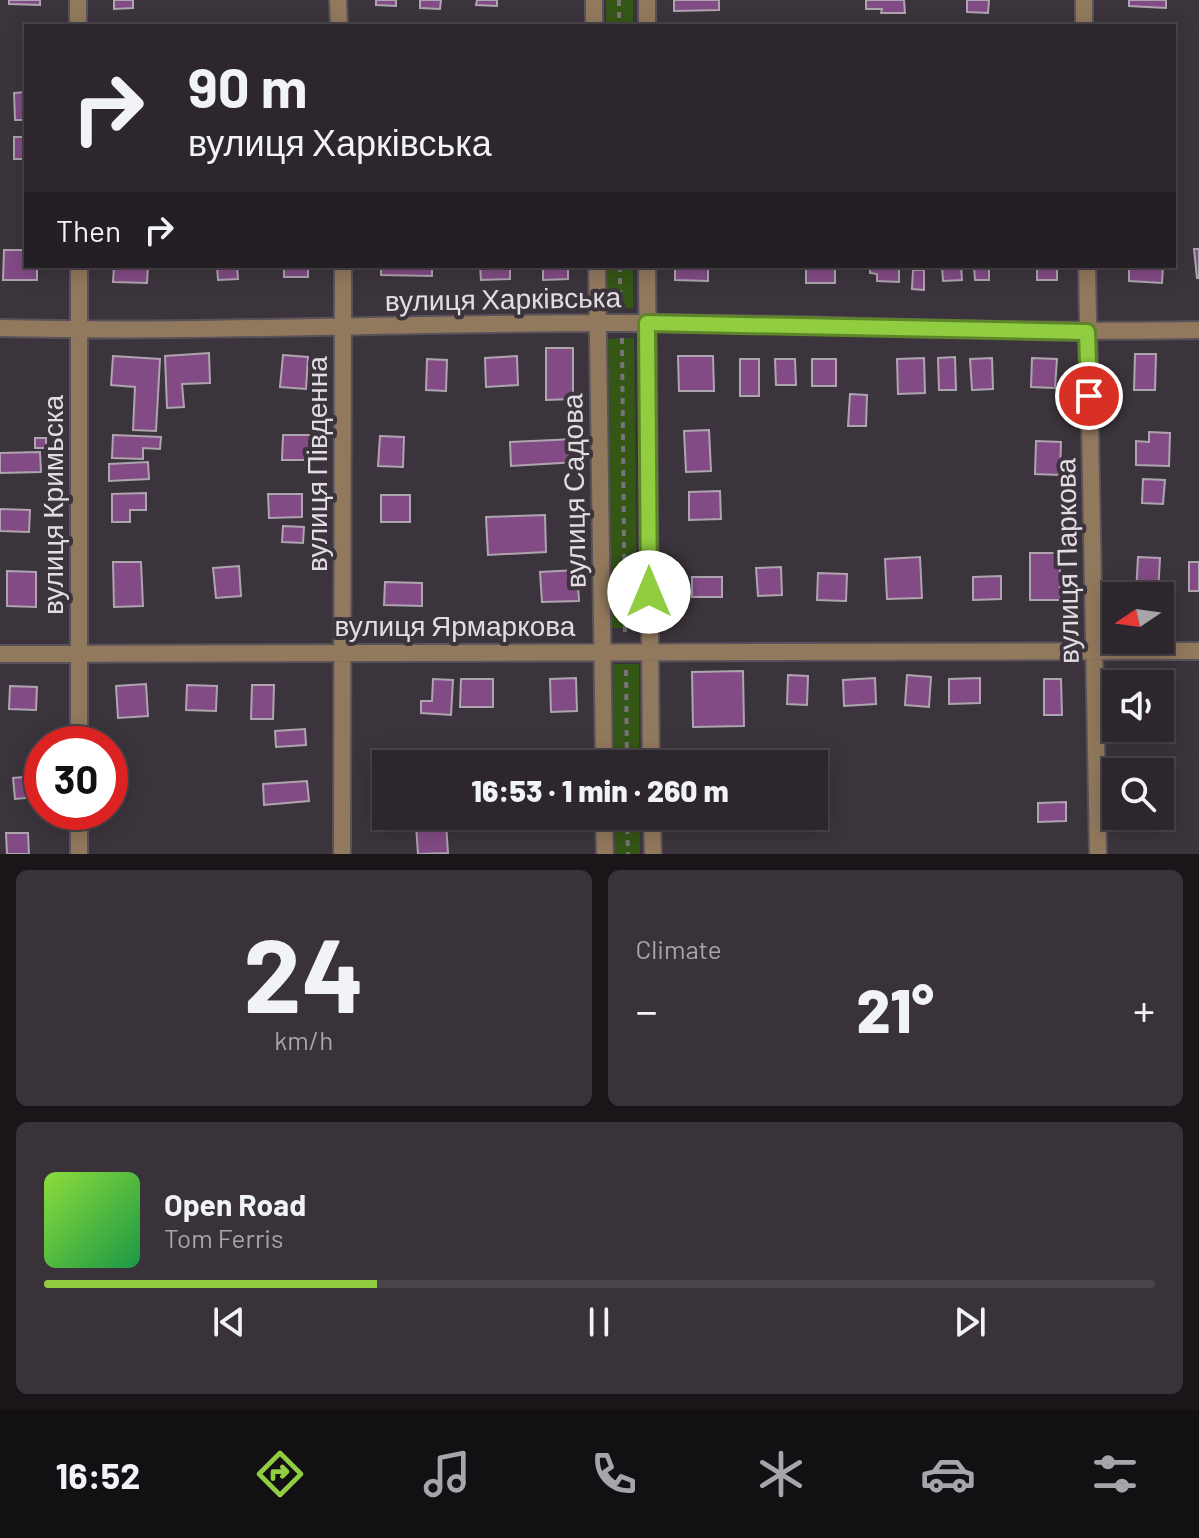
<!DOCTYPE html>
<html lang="en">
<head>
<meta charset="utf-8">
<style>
	:root { --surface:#2d272d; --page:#393339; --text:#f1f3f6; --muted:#a7a5aa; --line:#484449; --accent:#90cd41 }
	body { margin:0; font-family:Barlow,sans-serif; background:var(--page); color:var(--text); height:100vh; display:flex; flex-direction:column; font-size:30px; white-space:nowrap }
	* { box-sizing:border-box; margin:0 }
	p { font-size:26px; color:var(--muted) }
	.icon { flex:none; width:44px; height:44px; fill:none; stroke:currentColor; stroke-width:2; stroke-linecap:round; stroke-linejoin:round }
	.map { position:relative; height:854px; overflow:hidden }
	.details { display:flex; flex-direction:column; gap:16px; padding:16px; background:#191519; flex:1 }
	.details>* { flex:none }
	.top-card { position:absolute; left:24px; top:24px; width:1152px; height:244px; border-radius:0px; box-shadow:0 4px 20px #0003,0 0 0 2px var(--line); background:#2d272d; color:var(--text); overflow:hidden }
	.needle { width:52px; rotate:257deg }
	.tools { position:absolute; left:1102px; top:582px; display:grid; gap:16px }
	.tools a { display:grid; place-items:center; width:72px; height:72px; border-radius:0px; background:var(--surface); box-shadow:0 4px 20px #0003,0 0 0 2px var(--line); font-size:40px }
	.speed { position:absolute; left:24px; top:726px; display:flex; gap:16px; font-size:40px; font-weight:700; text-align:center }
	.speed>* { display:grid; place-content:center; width:104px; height:104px; border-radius:50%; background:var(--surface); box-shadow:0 4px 20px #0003,0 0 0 2px var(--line); line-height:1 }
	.speed .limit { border:12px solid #d22; background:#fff; color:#111 }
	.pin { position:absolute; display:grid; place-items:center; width:68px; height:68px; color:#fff; margin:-34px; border:4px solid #fff; border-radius:50%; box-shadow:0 2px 8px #0007 }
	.me { position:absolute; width:88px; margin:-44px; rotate:0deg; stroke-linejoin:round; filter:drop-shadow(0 0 6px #0008) }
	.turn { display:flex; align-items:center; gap:28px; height:168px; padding:0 32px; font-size:36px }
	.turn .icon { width:104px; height:104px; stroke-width:2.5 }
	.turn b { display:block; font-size:56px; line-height:68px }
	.then { display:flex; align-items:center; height:76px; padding:0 32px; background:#0003; gap:16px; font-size:30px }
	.big { font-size:60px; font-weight:800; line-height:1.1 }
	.details .tile { flex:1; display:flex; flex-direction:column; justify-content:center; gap:12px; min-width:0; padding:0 28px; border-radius:12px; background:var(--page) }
	.details .dial { align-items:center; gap:0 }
	.dial b { font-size:104px; line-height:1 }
	.song { display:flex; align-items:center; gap:24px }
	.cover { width:96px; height:96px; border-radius:12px; background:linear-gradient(135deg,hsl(90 70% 55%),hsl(140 70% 35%)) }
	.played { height:8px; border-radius:4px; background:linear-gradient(90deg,var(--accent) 30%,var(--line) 30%) }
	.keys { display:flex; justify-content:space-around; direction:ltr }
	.heat { display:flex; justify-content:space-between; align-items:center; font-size:44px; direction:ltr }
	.details .tiles { flex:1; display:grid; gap:16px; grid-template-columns:1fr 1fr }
	.tile:last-child { grid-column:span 2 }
	.trip { position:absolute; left:372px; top:750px; width:456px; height:80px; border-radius:0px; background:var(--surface); box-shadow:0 4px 20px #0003,0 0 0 2px var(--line); font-weight:800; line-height:80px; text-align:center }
	.tabs { display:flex; height:128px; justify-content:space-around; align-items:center; background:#121012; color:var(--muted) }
	.tabs .icon { width:56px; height:56px }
	.tabs .current { color:var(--accent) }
	.tabs b { font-size:36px; color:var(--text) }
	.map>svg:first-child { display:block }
	.green { fill:#355716 }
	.building { fill:#834b86; stroke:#ada5ae; stroke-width:2 }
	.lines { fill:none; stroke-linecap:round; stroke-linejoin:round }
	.minor-casing { stroke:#5a525a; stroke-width:20 }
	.path { stroke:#797279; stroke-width:4; stroke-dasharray:6 6; stroke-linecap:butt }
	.minor { stroke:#91795d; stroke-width:16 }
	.route-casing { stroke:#5e852a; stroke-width:20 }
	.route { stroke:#90cd41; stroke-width:14 }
	.labels { text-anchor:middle; stroke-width:8; stroke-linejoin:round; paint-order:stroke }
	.street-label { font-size:28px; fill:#e2dde2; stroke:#3c343c }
</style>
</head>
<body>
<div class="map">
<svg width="1199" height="854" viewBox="0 0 1199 854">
	<rect width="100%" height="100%" fill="#3c343c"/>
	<path class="green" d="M 606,0 L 633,0 L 633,26 L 606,26 Z
		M 606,266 L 633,266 L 633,308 L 606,308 Z
		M 634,338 L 637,628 L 611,628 L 608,339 Z
		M 613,664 L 639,664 L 639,764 L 614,764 Z
		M 614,816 L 640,816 L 640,854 L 615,854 Z"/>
	<path class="building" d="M 9,0 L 40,0 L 40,5 L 9,4 Z
		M 114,0 L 133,0 L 133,8 L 114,9 Z
		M 376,0 L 396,0 L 396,6 L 376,5 Z
		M 420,0 L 441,0 L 440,9 L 420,8 Z
		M 477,0 L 497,0 L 497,6 L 476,5 Z
		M 674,0 L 719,0 L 719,10 L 674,11 Z
		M 866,0 L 904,0 L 905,13 L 881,13 L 882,9 L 866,9 Z
		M 967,0 L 989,0 L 988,13 L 967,12 Z
		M 1129,0 L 1166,0 L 1166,8 L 1129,6 Z
		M 26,92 L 26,120 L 15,120 L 14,93 Z
		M 14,137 L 26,137 L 26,159 L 14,159 Z
		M 1194,249 L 1199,249 L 1199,278 L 1197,278 Z
		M 4,250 L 26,250 L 26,266 L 37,266 L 37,280 L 3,280 Z
		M 114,266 L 148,266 L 147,283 L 113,282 Z
		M 217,266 L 237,266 L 238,279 L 218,280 Z
		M 284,266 L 308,266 L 308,277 L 284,277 Z
		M 381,266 L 432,266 L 432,276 L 381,275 Z
		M 480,266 L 510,266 L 510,279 L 481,280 Z
		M 543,266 L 568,266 L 568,279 L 543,280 Z
		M 675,266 L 708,266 L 708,281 L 675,280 Z
		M 806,266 L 835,266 L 835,283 L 806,283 Z
		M 870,266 L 899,266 L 899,282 L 877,281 L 877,274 L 870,273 Z
		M 942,266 L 961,266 L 962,280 L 943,281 Z
		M 974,266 L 989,266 L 989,280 L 975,280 Z
		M 1037,266 L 1057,266 L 1057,280 L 1037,280 Z
		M 1129,266 L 1163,266 L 1162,283 L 1129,281 Z
		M 913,270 L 924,270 L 924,290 L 912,289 Z
		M 546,348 L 573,348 L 573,399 L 546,400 Z
		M 209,353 L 210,383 L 182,384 L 184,407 L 167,408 L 165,356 Z
		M 1135,354 L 1156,354 L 1155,390 L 1134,390 Z
		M 283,355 L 308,357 L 306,389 L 280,387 Z
		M 113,356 L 160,359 L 156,431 L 133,430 L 135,387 L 111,385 Z
		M 517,356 L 518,385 L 486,387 L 485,358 Z
		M 678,356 L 713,356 L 714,391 L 679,391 Z
		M 955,357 L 956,390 L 939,390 L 938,358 Z
		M 924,358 L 925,393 L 898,394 L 897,359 Z
		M 992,358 L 993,389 L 972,390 L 970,359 Z
		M 1032,358 L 1057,359 L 1055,388 L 1031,387 Z
		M 427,359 L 447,360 L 446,391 L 426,390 Z
		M 740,359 L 759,359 L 759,396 L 740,396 Z
		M 775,359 L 795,359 L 796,385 L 776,385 Z
		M 812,359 L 836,359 L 836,386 L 812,386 Z
		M 850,394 L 867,395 L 866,426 L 848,426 Z
		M 709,430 L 711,471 L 686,472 L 684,431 Z
		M 1149,432 L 1170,433 L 1169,466 L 1136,465 L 1136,441 L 1149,442 Z
		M 113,435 L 161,437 L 160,449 L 143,448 L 143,459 L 112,458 Z
		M 283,435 L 312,435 L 311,460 L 282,460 Z
		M 380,436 L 404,437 L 403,467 L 378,466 Z
		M 35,438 L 46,438 L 46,448 L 35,448 Z
		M 575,439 L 577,462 L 511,466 L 510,442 Z
		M 1036,441 L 1061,442 L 1060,475 L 1035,474 Z
		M 40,452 L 41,472 L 0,473 L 0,453 Z
		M 148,462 L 149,479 L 109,481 L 109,464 Z
		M 1143,479 L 1165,480 L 1163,504 L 1142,503 Z
		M 720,491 L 721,519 L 689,520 L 689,492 Z
		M 146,493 L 146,510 L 130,510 L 130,522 L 112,522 L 112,494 Z
		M 268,494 L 302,494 L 302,517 L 269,518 Z
		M 381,495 L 410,495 L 410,522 L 381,522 Z
		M 0,509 L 30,510 L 29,532 L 0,531 Z
		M 545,515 L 546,552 L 488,555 L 486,517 Z
		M 283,526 L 304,527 L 303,543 L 282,542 Z
		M 1030,553 L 1060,553 L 1060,600 L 1030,600 Z
		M 920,557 L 922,598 L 887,599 L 885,559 Z
		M 1138,557 L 1160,558 L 1158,594 L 1136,593 Z
		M 113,562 L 141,562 L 143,606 L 114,607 Z
		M 1189,562 L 1199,562 L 1199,591 L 1189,591 Z
		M 239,566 L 241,596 L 216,598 L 213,568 Z
		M 781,567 L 782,595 L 758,596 L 756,568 Z
		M 577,570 L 579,601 L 542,602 L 540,572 Z
		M 7,571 L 36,572 L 36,607 L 7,606 Z
		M 818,573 L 847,574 L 846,601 L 817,600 Z
		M 1001,576 L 1001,599 L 973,600 L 973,577 Z
		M 692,577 L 722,577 L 722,597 L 692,597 Z
		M 385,582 L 422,583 L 422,606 L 384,605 Z
		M 743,671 L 744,726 L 693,727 L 692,672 Z
		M 1136,672 L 1161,672 L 1160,709 L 1160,684 L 1136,684 Z
		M 788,675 L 808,676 L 807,705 L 787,704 Z
		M 907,675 L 931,677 L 929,707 L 905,705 Z
		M 576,678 L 577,711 L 551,712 L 550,679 Z
		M 875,678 L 876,704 L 844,706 L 843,680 Z
		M 980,678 L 980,703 L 949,704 L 949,679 Z
		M 433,679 L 453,680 L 451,715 L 421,713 L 421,701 L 432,701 Z
		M 461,679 L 493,679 L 493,707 L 460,707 Z
		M 1044,679 L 1061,679 L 1062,715 L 1044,715 Z
		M 146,684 L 148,716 L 118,718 L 116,686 Z
		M 187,685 L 217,686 L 216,711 L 186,710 Z
		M 252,685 L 274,685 L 273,719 L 251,719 Z
		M 10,686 L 37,687 L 36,710 L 9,709 Z
		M 305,729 L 306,745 L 276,747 L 275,731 Z
		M 35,776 L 37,797 L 15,799 L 13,778 Z
		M 307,781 L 309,801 L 264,805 L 263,784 Z
		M 1066,802 L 1066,821 L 1038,822 L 1038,803 Z
		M 550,816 L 573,816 L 573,826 L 549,826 Z
		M 446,823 L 448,853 L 418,854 L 416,825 Z
		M 6,833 L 28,833 L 29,854 L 7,854 Z"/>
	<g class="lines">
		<defs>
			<path id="minor" d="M 78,0 L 78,26
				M 338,0 L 339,26
				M 594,0 L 594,26
				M 647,0 L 647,26
				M 1084,0 L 1084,26
				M 79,266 L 79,744
				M 597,266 L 604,764
				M 647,266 L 651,764
				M 1087,266 L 1098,854
				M 0,328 C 200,333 400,323 600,323 C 799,322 999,334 1199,330
				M 0,654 L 1199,651
				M 79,812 L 79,854
				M 604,816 L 605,854
				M 652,816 L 653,854
				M 342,854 L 343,266"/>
		</defs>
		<use href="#minor" class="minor-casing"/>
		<path class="path" d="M 619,0 L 619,26
			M 620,266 L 620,306
			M 622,338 L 625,638
			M 626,670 L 627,764
			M 627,816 L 628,854"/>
		<use href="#minor" class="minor"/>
	</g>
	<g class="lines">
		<defs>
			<path id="route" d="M 649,592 L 647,323 L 1087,332 L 1089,396"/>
		</defs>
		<use href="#route" class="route-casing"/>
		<use href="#route" class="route"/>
	</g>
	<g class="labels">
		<g class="street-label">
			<text transform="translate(503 299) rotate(-1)" y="10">вулиця Харківська</text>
			<text transform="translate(317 464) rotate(-90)" y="10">вулиця Південна</text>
			<text transform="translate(574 491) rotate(-91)" y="10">вулиця Садова</text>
			<text transform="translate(53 505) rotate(-90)" y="10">вулиця Кримьска</text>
			<text transform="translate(1067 561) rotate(-91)" y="10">вулиця Паркова</text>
			<text x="455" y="636">вулиця Ярмаркова</text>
		</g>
	</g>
</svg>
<div class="tools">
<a><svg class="needle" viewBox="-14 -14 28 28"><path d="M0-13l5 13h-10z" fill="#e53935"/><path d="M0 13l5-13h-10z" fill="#a7a5aa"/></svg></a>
<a><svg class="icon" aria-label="sound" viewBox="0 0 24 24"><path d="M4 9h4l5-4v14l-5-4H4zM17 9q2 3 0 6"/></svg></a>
<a><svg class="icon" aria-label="search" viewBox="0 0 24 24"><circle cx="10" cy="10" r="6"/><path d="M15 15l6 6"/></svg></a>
</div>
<div class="speed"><div class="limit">30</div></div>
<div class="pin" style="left:1089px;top:396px;background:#d93025"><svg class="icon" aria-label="arrive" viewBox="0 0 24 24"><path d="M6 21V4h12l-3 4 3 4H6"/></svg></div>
<svg class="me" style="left:649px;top:592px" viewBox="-20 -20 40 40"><circle r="19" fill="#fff"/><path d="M0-13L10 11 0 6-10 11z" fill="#90cd41"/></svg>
<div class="trip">16:53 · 1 min · 260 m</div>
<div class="top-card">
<div class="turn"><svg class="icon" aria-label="right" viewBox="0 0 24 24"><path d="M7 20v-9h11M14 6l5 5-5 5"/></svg><div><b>90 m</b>вулиця Харківська</div></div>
<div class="then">Then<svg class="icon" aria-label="right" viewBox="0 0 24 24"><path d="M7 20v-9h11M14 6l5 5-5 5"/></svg></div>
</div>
</div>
<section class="details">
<div class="tiles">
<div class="tile dial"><b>24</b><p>km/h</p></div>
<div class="tile"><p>Climate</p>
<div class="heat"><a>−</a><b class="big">21°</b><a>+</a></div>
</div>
<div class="tile">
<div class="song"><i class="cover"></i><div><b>Open Road</b><p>Tom Ferris</p></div></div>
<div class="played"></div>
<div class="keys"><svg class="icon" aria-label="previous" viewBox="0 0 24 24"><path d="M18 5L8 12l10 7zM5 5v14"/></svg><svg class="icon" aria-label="pause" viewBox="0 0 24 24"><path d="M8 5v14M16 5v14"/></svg><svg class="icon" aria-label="next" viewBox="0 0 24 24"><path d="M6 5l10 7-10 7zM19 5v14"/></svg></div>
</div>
</div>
</section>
<nav class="tabs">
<b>16:52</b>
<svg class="icon current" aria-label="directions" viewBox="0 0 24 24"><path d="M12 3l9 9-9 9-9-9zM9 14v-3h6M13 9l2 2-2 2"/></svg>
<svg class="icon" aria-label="music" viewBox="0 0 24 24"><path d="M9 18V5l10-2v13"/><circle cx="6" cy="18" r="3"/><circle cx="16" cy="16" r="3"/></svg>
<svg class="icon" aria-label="phone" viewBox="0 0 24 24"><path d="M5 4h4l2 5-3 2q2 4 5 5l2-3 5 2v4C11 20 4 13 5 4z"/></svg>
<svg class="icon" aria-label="climate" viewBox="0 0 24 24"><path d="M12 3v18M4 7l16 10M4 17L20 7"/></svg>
<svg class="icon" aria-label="car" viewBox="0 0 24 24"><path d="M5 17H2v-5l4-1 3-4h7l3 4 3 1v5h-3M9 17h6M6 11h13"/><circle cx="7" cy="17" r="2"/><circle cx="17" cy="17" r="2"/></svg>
<svg class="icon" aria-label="filters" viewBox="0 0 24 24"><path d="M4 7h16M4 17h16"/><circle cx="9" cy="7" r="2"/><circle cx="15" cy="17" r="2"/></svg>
</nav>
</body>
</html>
